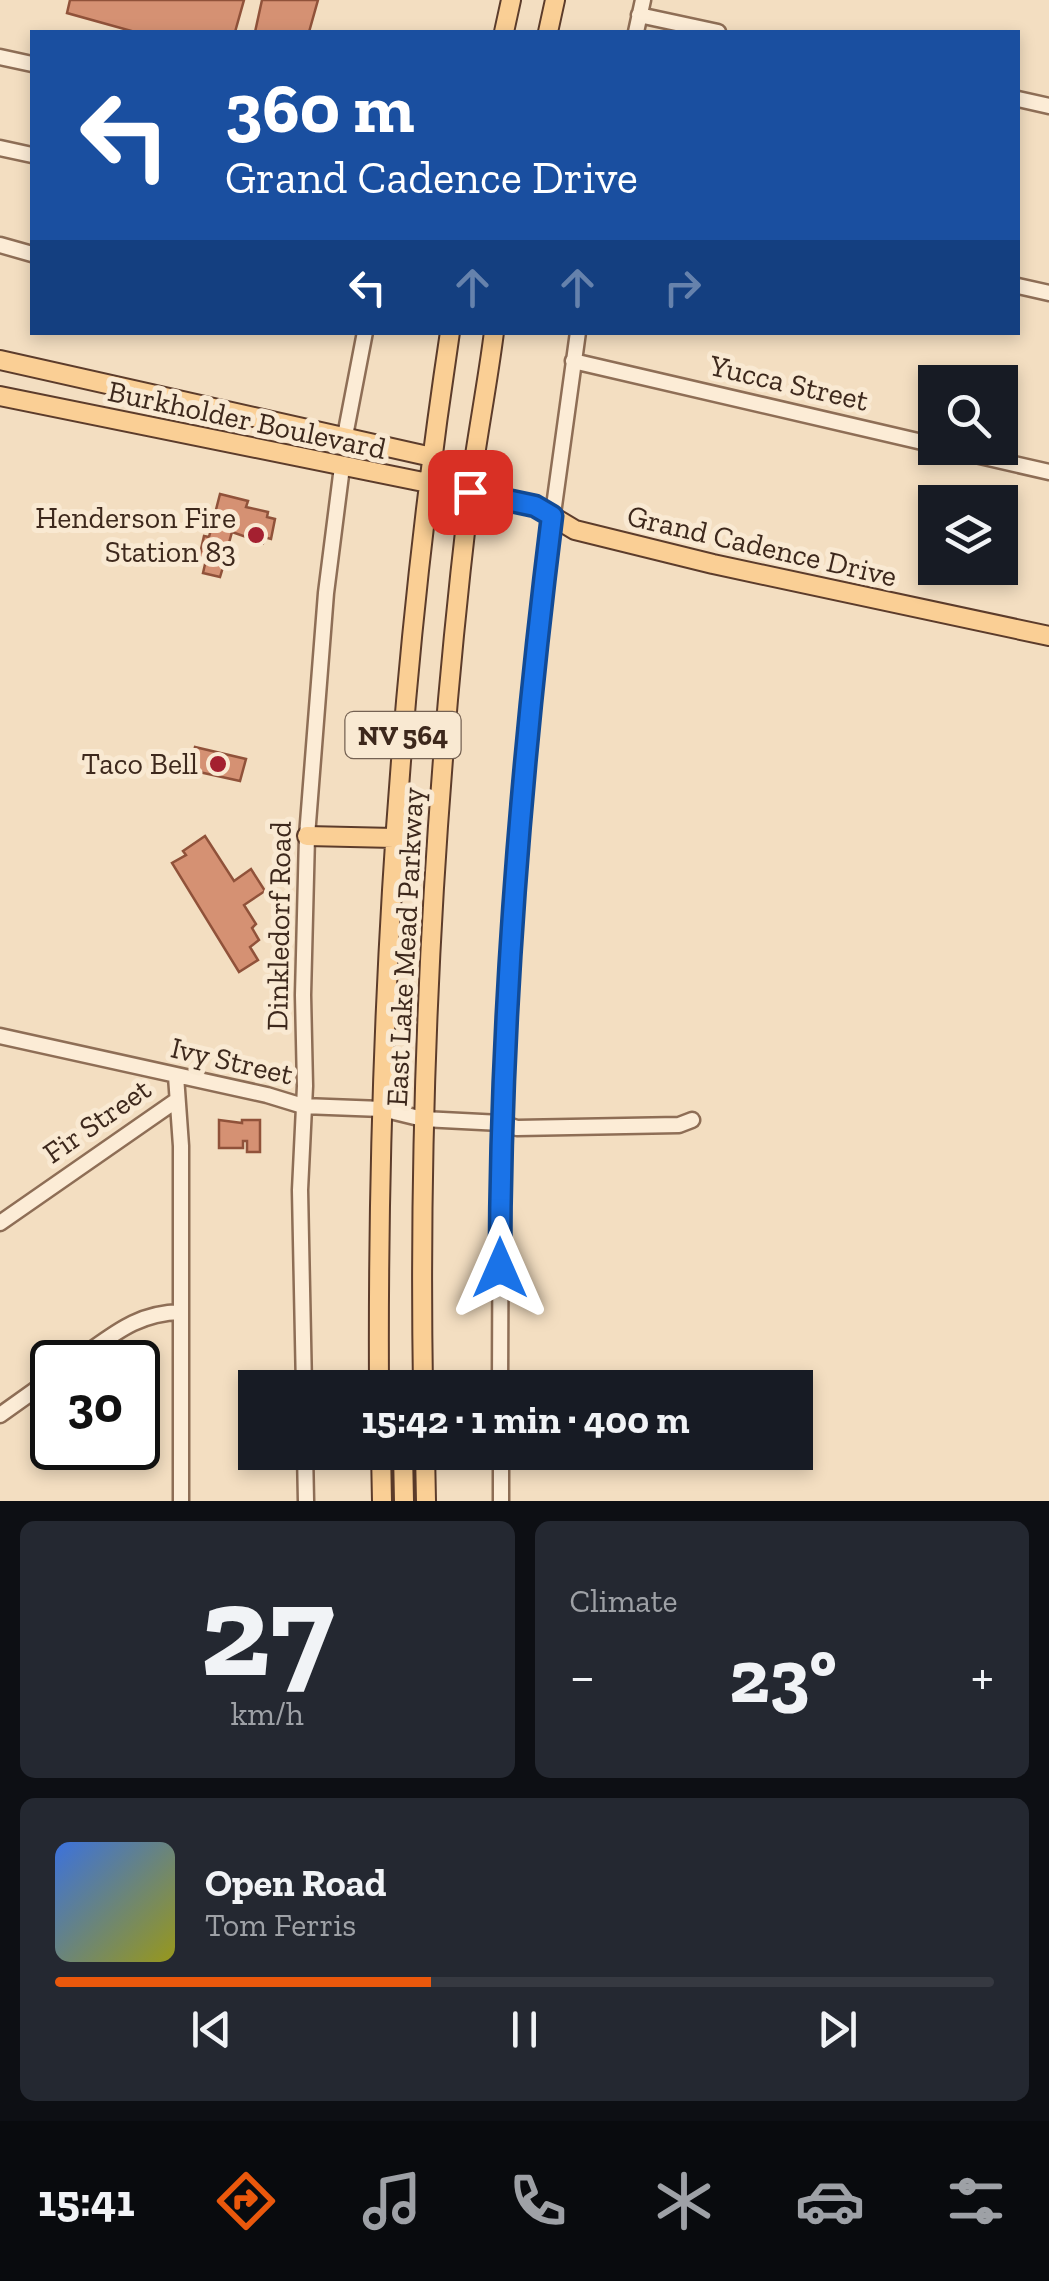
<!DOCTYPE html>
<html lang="en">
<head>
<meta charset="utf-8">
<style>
	:root { --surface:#171b24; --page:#242831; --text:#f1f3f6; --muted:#9ea1a6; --line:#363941; --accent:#ea580c }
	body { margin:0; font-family:"Zilla Slab",serif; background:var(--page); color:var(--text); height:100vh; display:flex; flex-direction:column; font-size:38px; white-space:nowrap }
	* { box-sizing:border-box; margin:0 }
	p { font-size:32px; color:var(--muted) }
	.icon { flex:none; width:55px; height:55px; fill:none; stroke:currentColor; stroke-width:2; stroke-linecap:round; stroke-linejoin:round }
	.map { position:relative; height:1501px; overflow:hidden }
	.sheet { display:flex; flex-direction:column; gap:20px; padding:20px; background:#0d0f14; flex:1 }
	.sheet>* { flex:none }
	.guide { position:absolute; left:30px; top:30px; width:990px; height:305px; border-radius:0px; box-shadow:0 5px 15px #0003; background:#1a4fa0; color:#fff; overflow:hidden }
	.controls { position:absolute; left:918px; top:365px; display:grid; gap:20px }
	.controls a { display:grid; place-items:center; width:100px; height:100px; border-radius:0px; background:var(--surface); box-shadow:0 5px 15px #0003; font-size:50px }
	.speed { position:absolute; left:30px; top:1340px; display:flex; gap:20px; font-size:50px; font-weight:700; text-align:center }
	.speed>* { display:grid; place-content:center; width:130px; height:130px; border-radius:50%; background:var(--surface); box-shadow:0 5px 15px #0003; line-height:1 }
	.speed .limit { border:5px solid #111; border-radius:15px; background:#fff; color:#111 }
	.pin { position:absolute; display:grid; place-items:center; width:85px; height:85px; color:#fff; margin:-42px; border-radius:20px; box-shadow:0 5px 15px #0006 }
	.me { position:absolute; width:110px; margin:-55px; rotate:0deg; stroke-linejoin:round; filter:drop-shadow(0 0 8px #0008) }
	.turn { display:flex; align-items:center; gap:35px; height:210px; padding:0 30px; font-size:45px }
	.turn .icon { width:130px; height:130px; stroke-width:2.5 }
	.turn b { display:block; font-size:70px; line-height:85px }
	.lanes { display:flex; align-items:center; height:95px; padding:0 30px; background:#0003; justify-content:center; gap:50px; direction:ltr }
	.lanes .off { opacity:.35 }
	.big { font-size:75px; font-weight:800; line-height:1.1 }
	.sheet .card { flex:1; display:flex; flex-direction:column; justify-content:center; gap:15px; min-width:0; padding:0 35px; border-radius:15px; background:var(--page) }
	.sheet .dial { align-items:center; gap:0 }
	.dial b { font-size:130px; line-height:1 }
	.song { display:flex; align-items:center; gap:30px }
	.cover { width:120px; height:120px; border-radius:15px; background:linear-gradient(135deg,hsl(220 70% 55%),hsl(60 70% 35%)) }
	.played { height:10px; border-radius:5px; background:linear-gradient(90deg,var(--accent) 40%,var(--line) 40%) }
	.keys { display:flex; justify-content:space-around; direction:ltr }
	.heat { display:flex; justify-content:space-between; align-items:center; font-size:55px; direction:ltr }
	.sheet .tiles { flex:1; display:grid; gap:20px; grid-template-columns:1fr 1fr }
	.card:last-child { grid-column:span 2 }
	.trip { position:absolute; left:238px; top:1370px; width:575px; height:100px; border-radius:0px; background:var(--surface); box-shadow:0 5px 15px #0003; font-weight:800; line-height:100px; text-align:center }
	.tab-bar { display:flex; height:160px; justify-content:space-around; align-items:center; background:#090b0e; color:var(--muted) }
	.tab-bar .icon { width:70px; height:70px }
	.tab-bar .current { color:var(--accent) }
	.tab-bar b { font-size:45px; color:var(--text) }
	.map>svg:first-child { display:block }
	.building { fill:#d59173; stroke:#90523a; stroke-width:2.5 }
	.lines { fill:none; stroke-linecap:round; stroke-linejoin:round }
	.minor-casing { stroke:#8e6e56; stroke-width:19 }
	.major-casing { stroke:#5c3c2b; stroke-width:22 }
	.minor { stroke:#fcecd6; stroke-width:14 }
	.major { stroke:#facf95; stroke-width:18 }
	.route-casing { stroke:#114b97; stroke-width:25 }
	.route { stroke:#1a73e8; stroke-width:18 }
	.poi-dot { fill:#a42030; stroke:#f9e9d2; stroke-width:4 }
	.labels { text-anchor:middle; stroke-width:10; stroke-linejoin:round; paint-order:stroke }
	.shield { fill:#f9e9d2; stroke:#756253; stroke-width:2.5 }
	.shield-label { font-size:28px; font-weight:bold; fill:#3d281c }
	.street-label { font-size:30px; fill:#3d281c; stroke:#f9e9d2 }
	.poi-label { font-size:30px; fill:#3d281c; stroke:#f9e9d2; text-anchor:end }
</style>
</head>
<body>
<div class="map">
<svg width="1049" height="1501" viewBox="0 0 1049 1501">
	<rect width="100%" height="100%" fill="#f3dec1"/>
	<path class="building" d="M 70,0 L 244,0 L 235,32 L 135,32 L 67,13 Z
		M 262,0 L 318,0 L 309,32 L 255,32 Z
		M 220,494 L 248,501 L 246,507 L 268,512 L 267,517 L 275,519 L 271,539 L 264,537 L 263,543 L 232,532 L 227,550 L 235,552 L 231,565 L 224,564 L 220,577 L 203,573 L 206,560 L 199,558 L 204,536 L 209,537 Z
		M 195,747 L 246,759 L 240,781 L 190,770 Z
		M 205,836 L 234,881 L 251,869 L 265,891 L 244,905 L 256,924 L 252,928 L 259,940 L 250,947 L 258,960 L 239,972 L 172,863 L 186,855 L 183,851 Z
		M 219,1120 L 242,1123 L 242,1120 L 260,1120 L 260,1152 L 247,1152 L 247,1141 L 243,1141 L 243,1148 L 219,1148 Z"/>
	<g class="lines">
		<defs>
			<path id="minor" d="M 639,15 L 718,32
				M 636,32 L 643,0
				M 0,57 L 32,64
				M 1018,99 L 1049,106
				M 0,148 L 32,155
				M 0,245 L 32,254
				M 1018,286 L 1049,293
				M 573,361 L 935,445
				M 345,436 L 365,332
				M 945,448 L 1049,472
				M 0,1036 L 267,1095 L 303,1106 L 382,1109 L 423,1119 L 501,1123 L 517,1128 L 679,1125 L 692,1120
				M 176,1076 L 181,1146 L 181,1501
				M 0,1223 L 177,1100
				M 74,1362 C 111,1337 134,1313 181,1312
				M 304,1388 L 300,1190 L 305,1086 L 303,995 L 307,836 L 326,593 L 342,467
				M 500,1388 L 501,1123 L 507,973 L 536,637 L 578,332
				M 0,1415 L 52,1378
				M 305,1452 L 306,1501
				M 501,1452 L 501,1501"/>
			<path id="major" d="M 504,32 L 511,0
				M 548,32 L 555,0
				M 0,360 L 432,457 L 470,492
				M 0,396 L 507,499 L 535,506 L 575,530 L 713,564 L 1049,636
				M 307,836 L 394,838
				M 379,1388 C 377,1035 397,682 450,332
				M 423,1388 C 418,1090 434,792 469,497 C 476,442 487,387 494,332
				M 381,1452 L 382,1501
				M 403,1452 L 404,1501
				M 425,1452 L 426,1501"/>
		</defs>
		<use href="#minor" class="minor-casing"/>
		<use href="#major" class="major-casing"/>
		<use href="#minor" class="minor"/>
		<use href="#major" class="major"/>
	</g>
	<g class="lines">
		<defs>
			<path id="route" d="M 470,492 L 535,506 L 552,516 C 521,766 500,1016 500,1268"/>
		</defs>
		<use href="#route" class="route-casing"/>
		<use href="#route" class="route"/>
	</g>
	<g class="poi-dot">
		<circle cx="256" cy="535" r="10"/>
		<circle cx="218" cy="764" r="10"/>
	</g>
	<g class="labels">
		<rect class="shield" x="345.5" y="712" width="115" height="46" rx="8"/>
		<g class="shield-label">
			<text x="403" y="745">NV 564</text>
		</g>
		<g class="street-label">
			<text transform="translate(789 383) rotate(13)" y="10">Yucca Street</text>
			<text transform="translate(247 420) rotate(12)" y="10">Burkholder Boulevard</text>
			<text transform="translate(762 546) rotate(13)" y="10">Grand Cadence Drive</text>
			<text transform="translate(279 926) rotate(-89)" y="10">Dinkledorf Road</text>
			<text transform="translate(405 947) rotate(-87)" y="10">East Lake Mead Parkway</text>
			<text transform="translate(232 1061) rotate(13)" y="10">Ivy Street</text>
			<text transform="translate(97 1121) rotate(-35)" y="10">Fir Street</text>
		</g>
		<g class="poi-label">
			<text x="236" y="528">Henderson Fire<tspan x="236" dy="34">Station 83</tspan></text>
			<text x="198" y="774">Taco Bell</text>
		</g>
	</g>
</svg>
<div class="controls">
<a><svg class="icon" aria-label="search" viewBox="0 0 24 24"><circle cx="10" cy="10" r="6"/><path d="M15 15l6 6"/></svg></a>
<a><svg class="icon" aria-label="layers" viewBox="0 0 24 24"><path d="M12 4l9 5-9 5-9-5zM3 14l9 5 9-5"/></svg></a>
</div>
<div class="speed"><div class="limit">30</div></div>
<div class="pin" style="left:470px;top:492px;background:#d93025"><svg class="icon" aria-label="arrive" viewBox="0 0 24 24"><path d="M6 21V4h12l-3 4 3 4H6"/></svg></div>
<svg class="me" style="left:500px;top:1268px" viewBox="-20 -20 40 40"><path d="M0-17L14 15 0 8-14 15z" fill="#1a73e8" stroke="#fff" stroke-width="4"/></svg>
<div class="trip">15:42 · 1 min · 400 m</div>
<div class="guide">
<div class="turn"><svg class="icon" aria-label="left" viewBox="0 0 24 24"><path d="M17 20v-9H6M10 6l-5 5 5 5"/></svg><div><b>360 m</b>Grand Cadence Drive</div></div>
<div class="lanes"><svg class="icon" aria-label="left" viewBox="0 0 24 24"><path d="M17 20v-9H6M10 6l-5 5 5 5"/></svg><svg class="icon off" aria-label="ahead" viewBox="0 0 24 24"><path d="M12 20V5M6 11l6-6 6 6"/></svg><svg class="icon off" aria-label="ahead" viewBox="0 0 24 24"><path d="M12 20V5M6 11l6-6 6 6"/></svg><svg class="icon off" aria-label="right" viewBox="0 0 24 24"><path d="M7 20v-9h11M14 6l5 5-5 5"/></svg></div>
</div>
</div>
<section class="sheet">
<div class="tiles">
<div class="card dial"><b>27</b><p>km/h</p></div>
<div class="card"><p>Climate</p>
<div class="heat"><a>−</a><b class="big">23°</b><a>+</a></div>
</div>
<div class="card">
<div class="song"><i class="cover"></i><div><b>Open Road</b><p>Tom Ferris</p></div></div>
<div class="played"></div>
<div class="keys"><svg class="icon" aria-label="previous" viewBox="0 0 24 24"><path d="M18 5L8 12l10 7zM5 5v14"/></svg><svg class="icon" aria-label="pause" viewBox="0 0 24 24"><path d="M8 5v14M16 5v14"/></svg><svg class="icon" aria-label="next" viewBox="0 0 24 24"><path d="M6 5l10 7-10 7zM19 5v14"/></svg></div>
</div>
</div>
</section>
<nav class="tab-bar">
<b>15:41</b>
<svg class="icon current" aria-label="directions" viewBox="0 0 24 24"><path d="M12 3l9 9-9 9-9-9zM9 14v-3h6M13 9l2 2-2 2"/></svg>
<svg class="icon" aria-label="music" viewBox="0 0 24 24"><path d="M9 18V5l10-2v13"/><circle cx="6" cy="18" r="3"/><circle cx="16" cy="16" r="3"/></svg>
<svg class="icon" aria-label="phone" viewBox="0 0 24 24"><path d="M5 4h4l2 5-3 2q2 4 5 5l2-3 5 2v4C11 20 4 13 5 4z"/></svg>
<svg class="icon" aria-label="climate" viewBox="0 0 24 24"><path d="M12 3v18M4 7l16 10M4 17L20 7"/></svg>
<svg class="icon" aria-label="car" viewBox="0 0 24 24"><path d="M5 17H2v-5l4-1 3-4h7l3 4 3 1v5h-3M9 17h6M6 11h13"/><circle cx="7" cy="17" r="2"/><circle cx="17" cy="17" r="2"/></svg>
<svg class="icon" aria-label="filters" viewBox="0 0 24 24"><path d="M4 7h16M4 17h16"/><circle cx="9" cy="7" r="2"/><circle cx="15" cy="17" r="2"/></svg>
</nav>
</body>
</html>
